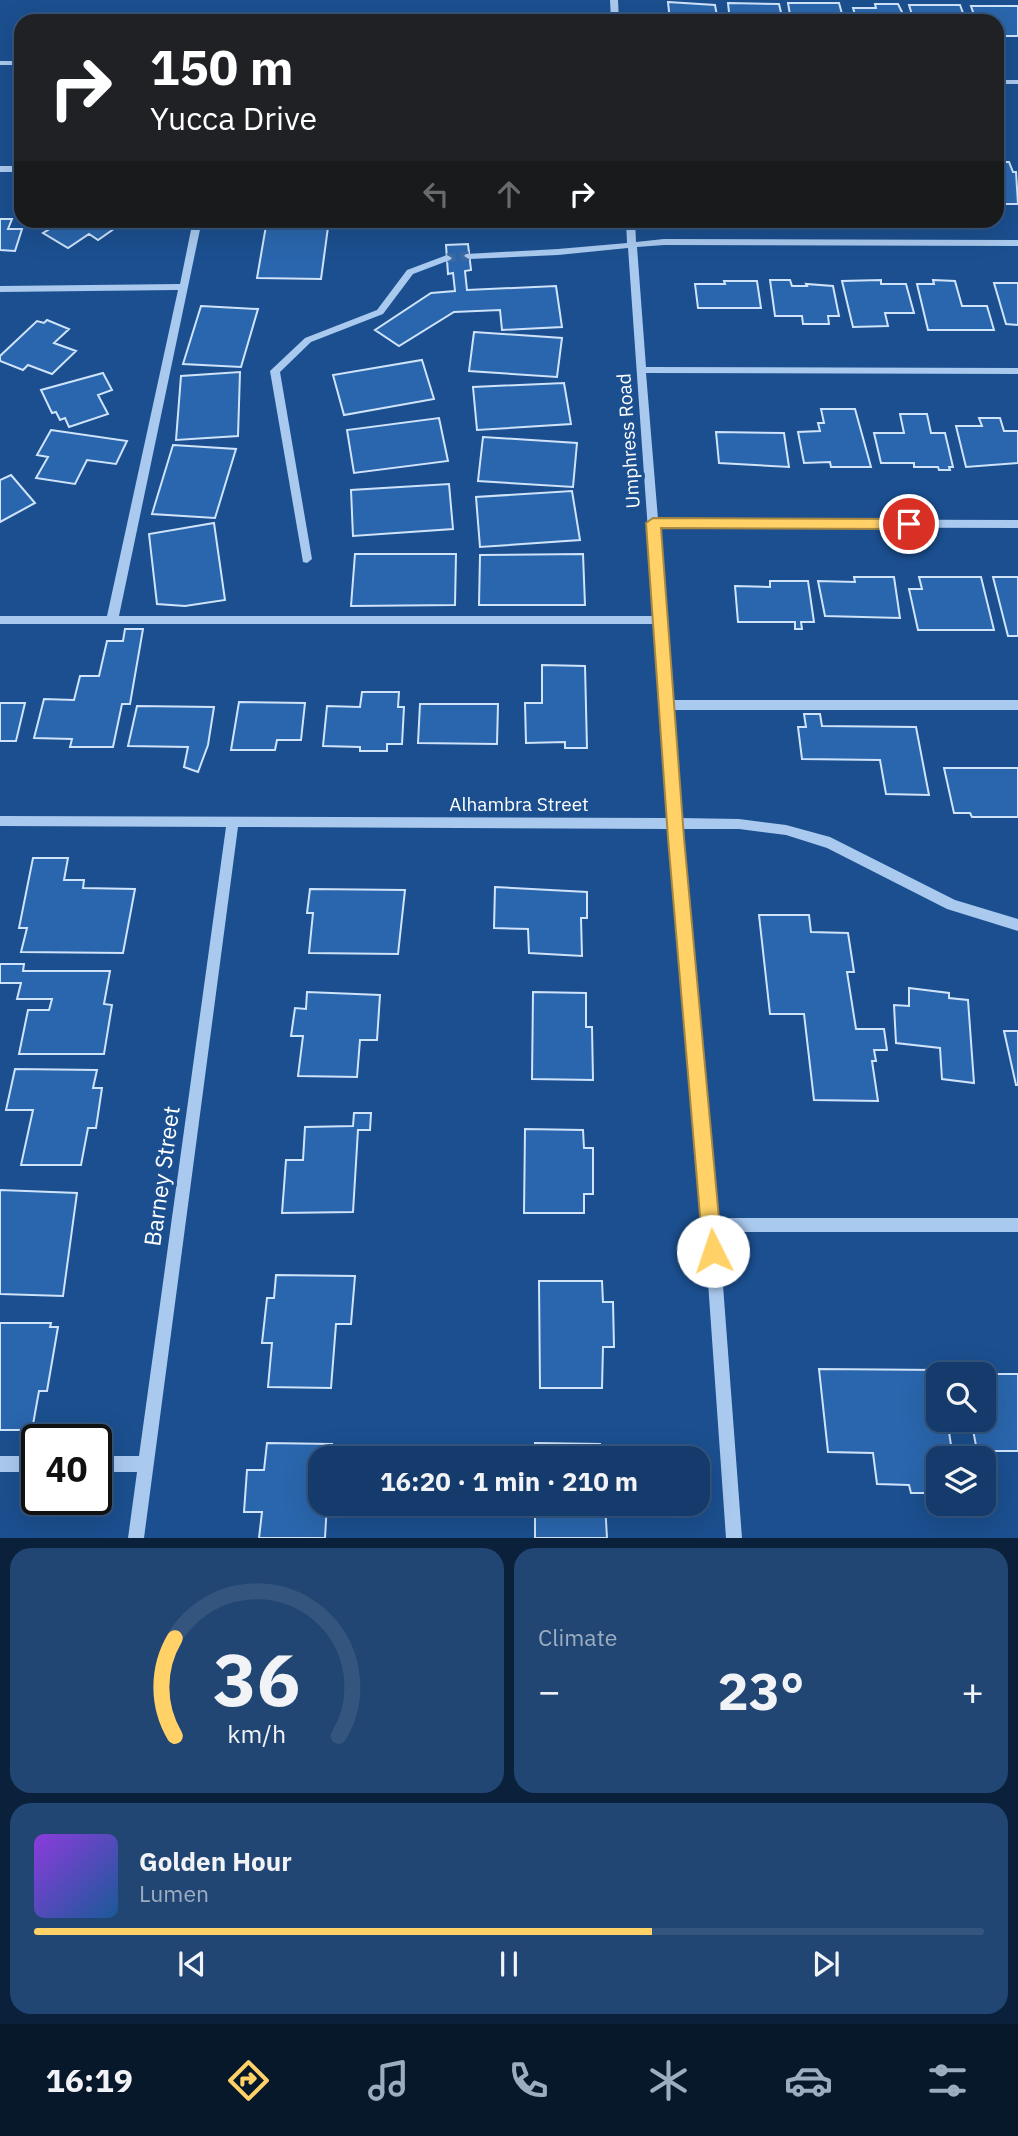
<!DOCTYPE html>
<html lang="en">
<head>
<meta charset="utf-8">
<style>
	:root { --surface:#143b6b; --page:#214673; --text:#f1f3f6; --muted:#9dadc1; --line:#33557e; --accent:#ffd166 }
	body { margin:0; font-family:"IBM Plex Sans",sans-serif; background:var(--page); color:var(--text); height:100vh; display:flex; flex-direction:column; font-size:26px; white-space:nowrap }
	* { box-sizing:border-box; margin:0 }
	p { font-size:23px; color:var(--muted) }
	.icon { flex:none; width:38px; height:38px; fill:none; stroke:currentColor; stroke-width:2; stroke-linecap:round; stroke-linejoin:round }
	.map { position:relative; height:1538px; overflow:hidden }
	.details { display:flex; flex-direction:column; gap:10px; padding:10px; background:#0b203b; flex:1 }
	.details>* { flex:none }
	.top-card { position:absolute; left:14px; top:14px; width:990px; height:214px; border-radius:21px; box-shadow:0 7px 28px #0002,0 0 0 2px var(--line); background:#202124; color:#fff; overflow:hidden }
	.fabs { position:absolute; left:926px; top:1362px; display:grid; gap:14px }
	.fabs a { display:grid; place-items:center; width:70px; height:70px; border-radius:14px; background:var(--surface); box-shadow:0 7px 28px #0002,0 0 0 2px var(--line); font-size:35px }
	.speed { position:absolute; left:21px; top:1424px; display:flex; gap:14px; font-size:35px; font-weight:700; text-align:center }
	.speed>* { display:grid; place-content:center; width:91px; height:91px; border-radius:50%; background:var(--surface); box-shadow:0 7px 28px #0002,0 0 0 2px var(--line); line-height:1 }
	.speed .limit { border:4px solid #111; border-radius:10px; background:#fff; color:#111 }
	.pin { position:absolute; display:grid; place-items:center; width:60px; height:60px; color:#fff; margin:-30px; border:4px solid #fff; border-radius:50%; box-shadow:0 2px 7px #0007 }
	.me { position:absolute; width:77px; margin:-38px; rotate:356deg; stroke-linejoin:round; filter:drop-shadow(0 0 5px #0008) }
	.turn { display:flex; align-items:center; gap:24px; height:147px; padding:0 21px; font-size:32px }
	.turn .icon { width:91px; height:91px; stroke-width:2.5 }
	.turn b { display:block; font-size:49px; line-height:60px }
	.lanes { display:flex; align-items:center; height:66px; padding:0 21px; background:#0003; justify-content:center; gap:35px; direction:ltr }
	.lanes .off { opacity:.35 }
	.big { font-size:52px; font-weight:700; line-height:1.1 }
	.details .widget { flex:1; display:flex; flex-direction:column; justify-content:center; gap:10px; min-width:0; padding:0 24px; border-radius:21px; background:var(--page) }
	.details .dial { align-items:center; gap:0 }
	.dial svg { height:182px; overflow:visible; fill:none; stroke:var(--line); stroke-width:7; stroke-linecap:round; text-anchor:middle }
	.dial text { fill:var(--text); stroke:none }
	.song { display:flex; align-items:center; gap:21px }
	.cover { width:84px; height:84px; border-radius:10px; background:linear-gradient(135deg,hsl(270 70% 55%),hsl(210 70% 35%)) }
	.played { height:7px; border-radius:4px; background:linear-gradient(90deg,var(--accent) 65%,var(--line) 65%) }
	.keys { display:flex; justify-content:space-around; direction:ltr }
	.heat { display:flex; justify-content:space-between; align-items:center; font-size:38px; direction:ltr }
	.details .tiles { flex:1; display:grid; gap:10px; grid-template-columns:1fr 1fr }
	.widget:last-child { grid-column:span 2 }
	.trip { position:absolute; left:308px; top:1446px; width:402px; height:70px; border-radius:21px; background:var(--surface); box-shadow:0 7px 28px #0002,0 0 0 2px var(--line); font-weight:700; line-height:70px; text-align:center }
	.tabs { display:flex; height:112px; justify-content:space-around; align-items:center; background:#08182b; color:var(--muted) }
	.tabs .icon { width:49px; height:49px }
	.tabs .selected { color:var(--accent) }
	.tabs b { font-size:32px; color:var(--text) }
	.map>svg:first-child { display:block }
	.building { fill:#2a66ad; stroke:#cfe3fa; stroke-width:2 }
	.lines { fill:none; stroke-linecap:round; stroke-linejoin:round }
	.minor-tunnel { stroke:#3d69a0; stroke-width:9; stroke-dasharray:9 4.5; stroke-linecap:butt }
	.minor { fill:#a9c9ee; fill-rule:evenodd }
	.route { fill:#ffd166; stroke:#a68842; stroke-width:2 }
	.labels { text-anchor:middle; stroke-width:7; stroke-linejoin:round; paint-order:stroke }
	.street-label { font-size:19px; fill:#fff; stroke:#1b4f8f }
	.near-street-label { font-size:23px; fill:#fff; stroke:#1b4f8f }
</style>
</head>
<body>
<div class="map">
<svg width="1018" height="1538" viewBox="0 0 1018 1538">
	<rect width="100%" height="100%" fill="#1b4f8f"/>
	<path class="building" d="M 668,2 L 715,5 L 718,21 L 670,21 Z
		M 728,3 L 779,4 L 783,21 L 730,21 Z
		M 788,3 L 839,3 L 844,21 L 791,21 Z
		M 875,4 L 898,4 L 906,20 L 857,21 L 853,8 L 876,8 Z
		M 909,5 L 960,5 L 966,21 L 914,21 Z
		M 971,6 L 1018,6 L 1018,36 L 998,36 L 998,21 L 976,21 Z
		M 998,162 L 1009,162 L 1013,172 L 1016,172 L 1018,204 L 998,204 Z
		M 0,219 L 12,219 L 8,229 L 22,229 L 15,251 L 0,250 Z
		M 56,220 L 109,220 L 118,226 L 98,240 L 89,234 L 68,248 L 43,233 L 58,224 L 54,222 Z
		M 267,220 L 329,220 L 321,279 L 257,278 Z
		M 468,244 L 471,270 L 465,271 L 467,290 L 556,286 L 562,327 L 502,330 L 500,310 L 454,312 L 399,346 L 375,330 L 431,293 L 455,291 L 453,273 L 448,274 L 446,245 Z
		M 770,280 L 790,280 L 792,286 L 807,286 L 806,284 L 833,286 L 839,316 L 828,316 L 829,324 L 803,324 L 802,316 L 775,316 Z
		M 881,280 L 881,284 L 906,284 L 914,313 L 885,313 L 888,326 L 853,327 L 842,281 Z
		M 933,280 L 955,281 L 962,306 L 987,306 L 994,330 L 928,330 L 917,284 L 934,284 Z
		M 724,281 L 757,281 L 761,308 L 698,308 L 695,284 L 725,284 Z
		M 994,283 L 1018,283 L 1018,325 L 1006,324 Z
		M 201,306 L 258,309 L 241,367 L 183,364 Z
		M 47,320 L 69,329 L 54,343 L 76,351 L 52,374 L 28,365 L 23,370 L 0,361 L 0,356 L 37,321 L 44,323 Z
		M 474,332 L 562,338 L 557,377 L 469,371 Z
		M 422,360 L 434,399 L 344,415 L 333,375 Z
		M 240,372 L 238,436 L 176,440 L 181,376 Z
		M 103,373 L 112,390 L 98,395 L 108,414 L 69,427 L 65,418 L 60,420 L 56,412 L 52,413 L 41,390 Z
		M 564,383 L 571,424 L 477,430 L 473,387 Z
		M 821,409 L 855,409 L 871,467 L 831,467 L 830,462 L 804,463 L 798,432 L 820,431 L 818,423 L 824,423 Z
		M 900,414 L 927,414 L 931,433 L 945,433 L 953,467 L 949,467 L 950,470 L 939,470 L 938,467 L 914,467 L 914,463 L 881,463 L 874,433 L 904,433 Z
		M 439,418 L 448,461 L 354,473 L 347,430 Z
		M 979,418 L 1000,418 L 1004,431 L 1018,431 L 1018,463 L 966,467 L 956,426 L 982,426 Z
		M 51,430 L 127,441 L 116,464 L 87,460 L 75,484 L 36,478 L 48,457 L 37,455 Z
		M 716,432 L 784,433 L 789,467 L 719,463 Z
		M 483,437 L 577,443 L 573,487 L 478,481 Z
		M 173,445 L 236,449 L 215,518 L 152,514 Z
		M 11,475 L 35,503 L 0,522 L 0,480 Z
		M 449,484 L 453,529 L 353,536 L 351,490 Z
		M 572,491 L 580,540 L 480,547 L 476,497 Z
		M 214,523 L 225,600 L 185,606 L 157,604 L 149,534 Z
		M 355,554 L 456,554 L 455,605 L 351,606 Z
		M 583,554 L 585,605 L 479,605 L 480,555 Z
		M 854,577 L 894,577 L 900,618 L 825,616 L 818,581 L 855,582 Z
		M 919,577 L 981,577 L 994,630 L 918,630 L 909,589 L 922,589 Z
		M 993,577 L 1018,577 L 1018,636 L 1008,636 Z
		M 770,581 L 808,581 L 814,622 L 801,622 L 802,629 L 795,629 L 795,622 L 738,622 L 735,586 L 770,587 Z
		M 125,629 L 143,629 L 130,704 L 122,704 L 113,747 L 70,747 L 72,739 L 34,738 L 44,699 L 74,700 L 80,676 L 99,676 L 107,641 L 123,641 Z
		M 542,665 L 585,666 L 587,748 L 565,748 L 565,742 L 526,743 L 525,703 L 542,703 Z
		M 362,692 L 399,692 L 398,707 L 404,707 L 402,744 L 387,744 L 387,751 L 360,751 L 360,747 L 323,746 L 327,706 L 360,707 Z
		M 239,702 L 305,703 L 301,740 L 277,740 L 275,750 L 231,750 Z
		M 0,703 L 25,703 L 16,741 L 0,741 Z
		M 420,704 L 498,704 L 497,744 L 418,743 Z
		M 137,706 L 214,707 L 208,745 L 198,772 L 184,767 L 188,747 L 128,746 Z
		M 804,714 L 820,714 L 822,726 L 916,727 L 929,795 L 886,794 L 880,760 L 802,759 L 798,727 L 806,727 Z
		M 944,768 L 1018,768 L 1018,817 L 972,817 L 970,813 L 954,813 Z
		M 33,858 L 68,858 L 64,880 L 84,880 L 83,888 L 135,889 L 123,953 L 21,952 L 27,928 L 19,928 Z
		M 495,887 L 587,892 L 587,918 L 581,918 L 582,956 L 529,953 L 528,929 L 494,928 Z
		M 310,889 L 405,890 L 398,954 L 309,953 L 313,913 L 307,913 Z
		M 759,915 L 809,915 L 811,932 L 848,933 L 854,972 L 847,972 L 856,1029 L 884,1029 L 887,1050 L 874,1050 L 876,1061 L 872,1061 L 878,1101 L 814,1100 L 804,1014 L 770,1014 Z
		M 0,964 L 24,964 L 23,971 L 110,971 L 104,1004 L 112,1005 L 104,1054 L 19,1054 L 28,1010 L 49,1010 L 52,999 L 17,999 L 21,983 L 0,983 Z
		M 909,988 L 949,993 L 949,998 L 968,1000 L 974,1083 L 942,1079 L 940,1048 L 896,1043 L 894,1005 L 909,1006 Z
		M 307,992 L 380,995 L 377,1040 L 360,1040 L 357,1077 L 298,1076 L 303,1036 L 291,1036 L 295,1008 L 306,1009 Z
		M 533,992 L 586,993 L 586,1027 L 592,1027 L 593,1080 L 532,1079 Z
		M 1004,1031 L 1018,1031 L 1018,1085 L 1016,1085 Z
		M 15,1069 L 97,1070 L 93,1088 L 102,1088 L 96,1128 L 88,1128 L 81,1165 L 21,1165 L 33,1110 L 6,1110 Z
		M 354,1113 L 371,1113 L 370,1130 L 358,1130 L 353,1212 L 282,1213 L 286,1160 L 303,1160 L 305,1127 L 353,1126 Z
		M 525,1129 L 583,1130 L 584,1148 L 593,1148 L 593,1194 L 584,1194 L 584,1213 L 524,1213 Z
		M 0,1190 L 77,1193 L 63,1296 L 0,1294 Z
		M 276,1275 L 355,1276 L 351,1324 L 336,1324 L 331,1388 L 268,1387 L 272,1343 L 262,1343 L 267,1298 L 274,1298 Z
		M 539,1281 L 602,1281 L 603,1302 L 613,1302 L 614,1347 L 603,1347 L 602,1388 L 540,1388 Z
		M 0,1323 L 51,1323 L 50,1327 L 58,1327 L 47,1391 L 39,1391 L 32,1430 L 0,1430 Z
		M 819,1369 L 940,1370 L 938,1419 L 947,1419 L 953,1458 L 938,1458 L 938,1493 L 911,1493 L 909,1485 L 877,1484 L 873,1453 L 828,1452 Z
		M 984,1374 L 1018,1374 L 1018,1451 L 977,1451 L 971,1419 L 984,1419 Z
		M 267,1443 L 332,1444 L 331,1458 L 320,1458 L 320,1503 L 327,1503 L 325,1538 L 259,1538 L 262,1512 L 244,1512 L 247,1470 L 264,1470 Z
		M 535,1443 L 600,1444 L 601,1458 L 535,1458 Z
		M 535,1503 L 605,1503 L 607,1538 L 535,1538 Z"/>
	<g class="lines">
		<path class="minor-tunnel" d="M 447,258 L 469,256"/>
		<path class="minor" d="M 610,0 L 618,0 L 619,21 L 611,21 Z
			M 0,61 L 21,61 L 21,65 L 0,65 Z
			M 998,80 L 1018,80 L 1018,84 L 998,84 Z
			M 0,166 L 21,166 L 21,172 L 0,172 Z
			M 193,220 L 202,220 L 119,616 L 654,616 L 628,248 L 558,255 L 469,259 L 464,256 L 466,254 L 558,249 L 627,243 L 626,220 L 635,220 L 636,242 L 664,239 L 1018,240 L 1018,246 L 664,245 L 637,247 L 646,367 L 1018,368 L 1018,374 L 646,373 L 658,519 L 1018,520 L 1018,528 L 658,527 L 672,700 L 1018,700 L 1018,710 L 672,710 L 681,818 L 739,819 L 786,825 L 830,837 L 955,900 L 1018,919 L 1018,931 L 947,909 L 827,848 L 786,835 L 739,829 L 682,829 L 718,1218 L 1018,1218 L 1018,1232 L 719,1232 L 742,1538 L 726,1538 L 704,1225 L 669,829 L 238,827 L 144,1538 L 128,1538 L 137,1472 L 96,1472 L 96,1456 L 139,1456 L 226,827 L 0,826 L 0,816 L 668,818 L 654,624 L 0,624 L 0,616 L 107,616 L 178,290 L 0,292 L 0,286 L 180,284 Z
			M 447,255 L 452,258 L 450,260 L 413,274 L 383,314 L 311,342 L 280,372 L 312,559 L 307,563 L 303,562 L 270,371 L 305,338 L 377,310 L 407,270 Z
			M 0,1456 L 37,1456 L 37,1472 L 0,1472 Z"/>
	</g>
	<path class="route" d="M 653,518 L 909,519 L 916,524 L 909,529 L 661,528 L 684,838 L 722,1251 L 720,1258 L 713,1261 L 706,1258 L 703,1251 L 668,838 L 646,523 Z"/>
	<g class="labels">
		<g class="street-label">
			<text transform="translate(628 441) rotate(-94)" y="7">Umphress Road</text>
			<text x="519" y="811">Alhambra Street</text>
		</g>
		<g class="near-street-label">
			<text transform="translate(162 1176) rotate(-82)" y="8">Barney Street</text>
		</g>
	</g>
</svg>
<div class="fabs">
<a><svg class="icon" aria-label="search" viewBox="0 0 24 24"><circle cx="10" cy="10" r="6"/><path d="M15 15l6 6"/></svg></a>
<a><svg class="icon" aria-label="layers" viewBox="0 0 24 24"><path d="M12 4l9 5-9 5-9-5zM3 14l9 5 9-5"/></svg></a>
</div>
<div class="speed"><div class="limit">40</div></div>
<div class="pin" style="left:909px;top:524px;background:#d93025"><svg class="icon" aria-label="arrive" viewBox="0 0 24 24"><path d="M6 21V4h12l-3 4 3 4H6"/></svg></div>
<svg class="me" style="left:713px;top:1251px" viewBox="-20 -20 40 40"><circle r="19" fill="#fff"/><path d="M0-13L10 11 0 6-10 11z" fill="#ffd166"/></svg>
<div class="trip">16:20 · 1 min · 210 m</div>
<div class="top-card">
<div class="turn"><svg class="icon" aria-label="right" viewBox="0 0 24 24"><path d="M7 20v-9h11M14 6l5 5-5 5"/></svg><div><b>150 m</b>Yucca Drive</div></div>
<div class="lanes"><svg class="icon off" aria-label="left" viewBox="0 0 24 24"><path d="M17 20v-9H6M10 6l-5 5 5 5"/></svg><svg class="icon off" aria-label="ahead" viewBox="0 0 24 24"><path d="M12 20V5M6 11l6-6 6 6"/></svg><svg class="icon" aria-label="right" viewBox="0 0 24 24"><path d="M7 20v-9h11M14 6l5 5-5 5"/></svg></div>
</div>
</div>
<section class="details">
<div class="tiles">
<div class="widget dial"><svg viewBox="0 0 100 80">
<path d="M14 69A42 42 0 1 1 86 69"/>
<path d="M14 69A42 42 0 0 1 14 26" stroke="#ffd166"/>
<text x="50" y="56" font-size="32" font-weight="700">36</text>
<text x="50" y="72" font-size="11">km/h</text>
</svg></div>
<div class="widget"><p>Climate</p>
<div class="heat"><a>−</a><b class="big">23°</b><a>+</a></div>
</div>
<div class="widget">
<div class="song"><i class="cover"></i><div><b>Golden Hour</b><p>Lumen</p></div></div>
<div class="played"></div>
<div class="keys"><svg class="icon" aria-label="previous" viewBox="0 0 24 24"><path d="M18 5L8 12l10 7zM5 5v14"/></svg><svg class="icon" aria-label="pause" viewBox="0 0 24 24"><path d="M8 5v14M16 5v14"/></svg><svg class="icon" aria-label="next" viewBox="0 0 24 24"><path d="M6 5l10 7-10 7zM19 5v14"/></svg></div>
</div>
</div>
</section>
<nav class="tabs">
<b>16:19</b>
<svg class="icon selected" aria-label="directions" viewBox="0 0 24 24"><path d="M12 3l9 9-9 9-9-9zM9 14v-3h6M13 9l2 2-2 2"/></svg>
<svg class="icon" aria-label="music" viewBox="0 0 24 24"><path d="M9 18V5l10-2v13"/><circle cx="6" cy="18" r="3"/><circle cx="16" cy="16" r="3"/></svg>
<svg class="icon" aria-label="phone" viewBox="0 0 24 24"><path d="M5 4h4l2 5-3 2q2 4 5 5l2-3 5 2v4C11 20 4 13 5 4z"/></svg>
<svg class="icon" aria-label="climate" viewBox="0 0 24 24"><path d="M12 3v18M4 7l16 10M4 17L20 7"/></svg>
<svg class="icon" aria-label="car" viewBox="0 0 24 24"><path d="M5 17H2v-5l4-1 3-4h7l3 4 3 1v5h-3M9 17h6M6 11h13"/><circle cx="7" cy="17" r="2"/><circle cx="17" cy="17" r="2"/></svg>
<svg class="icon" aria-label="filters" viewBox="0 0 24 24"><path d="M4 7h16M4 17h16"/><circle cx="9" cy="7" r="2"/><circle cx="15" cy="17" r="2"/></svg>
</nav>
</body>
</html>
